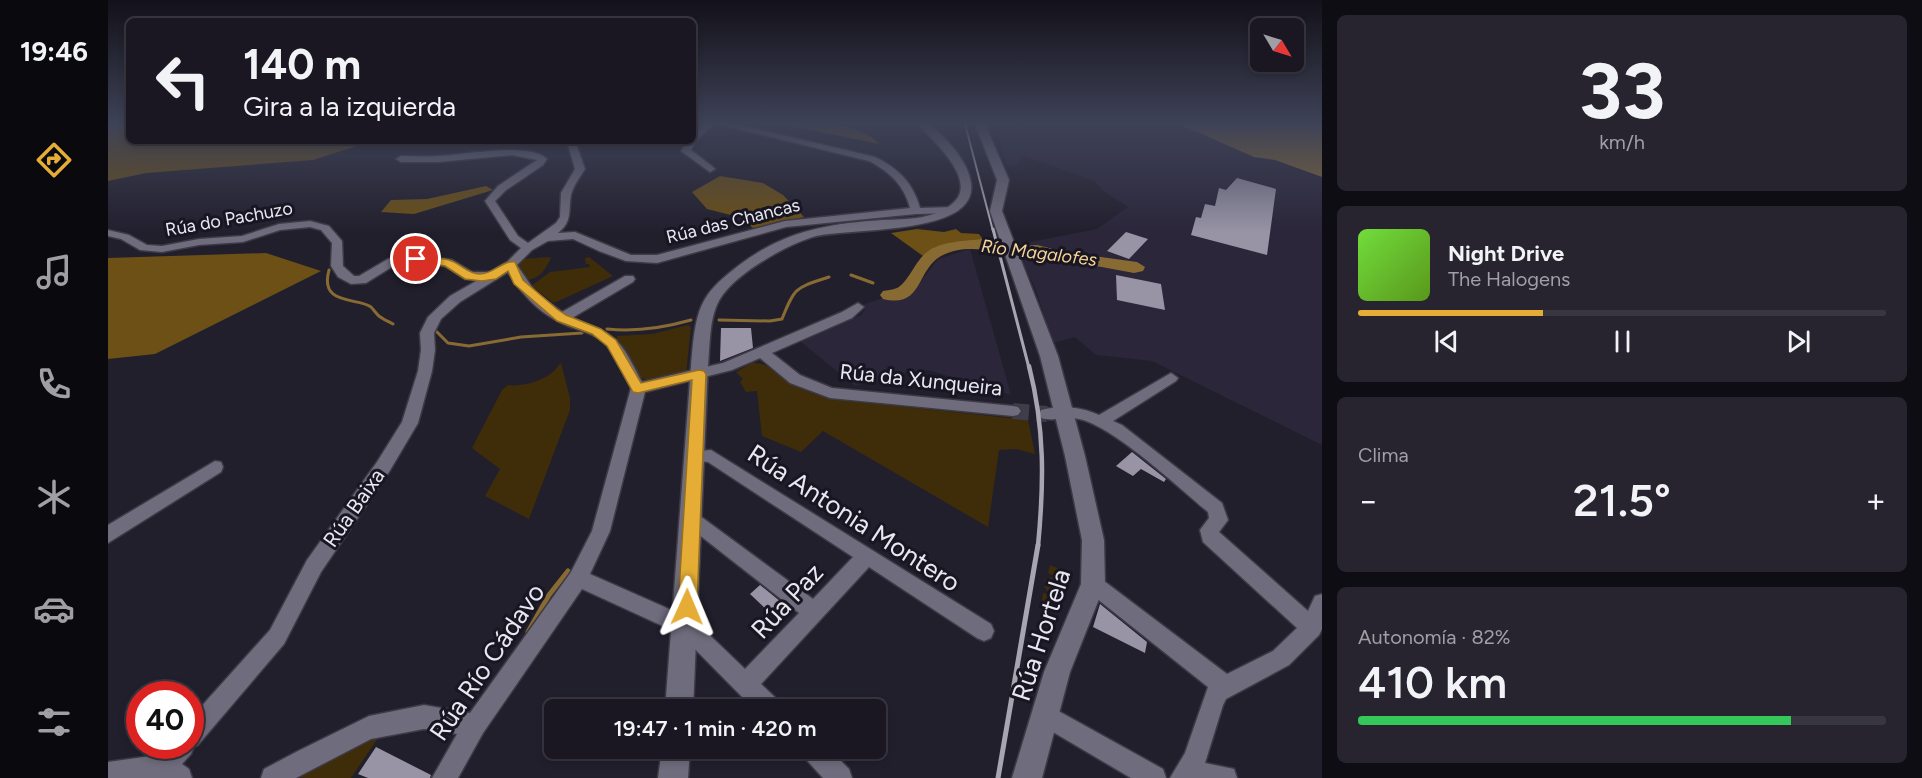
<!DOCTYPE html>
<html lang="es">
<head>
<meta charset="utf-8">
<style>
	:root { --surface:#1a1722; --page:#27242f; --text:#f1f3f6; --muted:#9f9fa5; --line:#383640; --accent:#e5ad35 }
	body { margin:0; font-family:Figtree,sans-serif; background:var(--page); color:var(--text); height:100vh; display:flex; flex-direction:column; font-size:22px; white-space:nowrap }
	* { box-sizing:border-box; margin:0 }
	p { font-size:20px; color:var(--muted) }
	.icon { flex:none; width:33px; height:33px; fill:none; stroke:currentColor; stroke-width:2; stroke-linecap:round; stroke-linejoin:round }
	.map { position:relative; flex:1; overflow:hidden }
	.sheet { display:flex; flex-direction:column; gap:15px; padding:15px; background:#0e0d13; width:600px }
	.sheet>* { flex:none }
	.hud { position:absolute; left:18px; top:18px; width:570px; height:126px; border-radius:9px; box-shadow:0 3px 9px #0003,0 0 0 2px var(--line); background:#1a1722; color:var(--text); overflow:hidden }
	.needle { width:39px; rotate:128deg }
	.tools { position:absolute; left:1142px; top:18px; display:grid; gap:12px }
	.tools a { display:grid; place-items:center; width:54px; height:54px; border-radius:9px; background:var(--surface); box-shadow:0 3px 9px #0003,0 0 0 2px var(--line); font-size:30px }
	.speed { position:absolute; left:18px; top:681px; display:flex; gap:12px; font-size:30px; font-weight:700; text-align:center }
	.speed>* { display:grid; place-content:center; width:78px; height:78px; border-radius:50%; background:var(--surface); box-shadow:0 3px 9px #0003,0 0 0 2px var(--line); line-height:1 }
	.speed .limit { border:9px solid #d22; background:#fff; color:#111 }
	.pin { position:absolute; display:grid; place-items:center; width:51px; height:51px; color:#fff; margin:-26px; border:3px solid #fff; border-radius:50%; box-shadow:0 2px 6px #0007 }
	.me { position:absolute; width:66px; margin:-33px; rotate:1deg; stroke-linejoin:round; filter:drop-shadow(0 0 4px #0008) }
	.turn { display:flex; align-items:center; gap:21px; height:126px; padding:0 18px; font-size:27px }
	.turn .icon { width:78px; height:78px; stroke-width:2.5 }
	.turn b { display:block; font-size:42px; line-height:51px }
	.big { font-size:45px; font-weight:600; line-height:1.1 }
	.sheet .tile { flex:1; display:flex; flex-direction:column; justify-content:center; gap:9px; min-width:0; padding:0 21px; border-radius:9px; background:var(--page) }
	.sheet .dial { align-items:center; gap:0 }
	.dial b { font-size:78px; line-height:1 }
	.song { display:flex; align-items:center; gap:18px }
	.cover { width:72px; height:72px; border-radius:9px; background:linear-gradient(135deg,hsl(100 70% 55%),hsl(90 70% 35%)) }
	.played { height:6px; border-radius:3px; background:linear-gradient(90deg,var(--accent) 35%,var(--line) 35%) }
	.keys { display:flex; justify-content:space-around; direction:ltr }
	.heat { display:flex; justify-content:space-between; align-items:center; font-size:33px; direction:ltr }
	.charge { height:9px; border-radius:4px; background:linear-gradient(90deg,#34c759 82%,var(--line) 0) }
	.trip { position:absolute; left:436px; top:699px; width:342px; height:60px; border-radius:9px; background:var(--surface); box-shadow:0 3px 9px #0003,0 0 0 2px var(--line); font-weight:600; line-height:60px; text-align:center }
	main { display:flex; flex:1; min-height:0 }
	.tab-bar { display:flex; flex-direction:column; width:108px; justify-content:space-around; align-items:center; background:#0a090e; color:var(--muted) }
	.tab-bar .icon { width:42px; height:42px }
	.tab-bar .current { color:var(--accent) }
	.tab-bar b { font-size:27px; color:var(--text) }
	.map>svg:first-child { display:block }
	.built { fill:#2b263a }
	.green { fill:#3e2d08 }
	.forest { fill:#6c5015 }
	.water { fill:#886b33 }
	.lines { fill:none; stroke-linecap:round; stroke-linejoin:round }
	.stream-far1 { stroke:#886b33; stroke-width:3 }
	.stream { stroke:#886b33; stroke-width:5 }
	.river { fill:#886b33; fill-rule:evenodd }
	.building { fill:#9894a6 }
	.minor-tunnel { stroke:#403d4a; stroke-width:16; stroke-dasharray:16 8; stroke-linecap:butt }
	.minor-casing { stroke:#3d3a45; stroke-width:3 }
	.tertiary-casing { stroke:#3d3a45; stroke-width:3 }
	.minor { fill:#6f6c7d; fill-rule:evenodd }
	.tertiary { fill:#6f6c7d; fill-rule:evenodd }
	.rail-far3 { stroke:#a7a5b0; stroke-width:2 }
	.rail-far2 { stroke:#a7a5b0; stroke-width:3 }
	.rail-far1 { stroke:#a7a5b0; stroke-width:4.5 }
	.rail { stroke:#a7a5b0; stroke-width:5 }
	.route { fill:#e5ad35; stroke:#957022; stroke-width:1.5 }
	.labels { text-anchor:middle; stroke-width:6; stroke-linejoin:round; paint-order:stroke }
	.far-street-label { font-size:18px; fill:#e9e8f1; stroke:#191623 }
	.far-water-label { font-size:18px; font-style:italic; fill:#f8d595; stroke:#191623 }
	.street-label { font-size:21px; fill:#e9e8f1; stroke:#191623 }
	.near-street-label { font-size:26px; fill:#e9e8f1; stroke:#191623 }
</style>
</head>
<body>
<main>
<nav class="tab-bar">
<b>19:46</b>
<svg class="icon current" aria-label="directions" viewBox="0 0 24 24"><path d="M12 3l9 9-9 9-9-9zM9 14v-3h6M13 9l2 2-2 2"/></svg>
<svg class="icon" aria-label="music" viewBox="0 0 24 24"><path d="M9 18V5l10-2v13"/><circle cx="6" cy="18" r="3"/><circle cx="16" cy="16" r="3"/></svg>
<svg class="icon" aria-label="phone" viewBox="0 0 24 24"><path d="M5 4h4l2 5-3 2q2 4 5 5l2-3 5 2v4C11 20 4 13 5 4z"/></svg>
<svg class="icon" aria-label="climate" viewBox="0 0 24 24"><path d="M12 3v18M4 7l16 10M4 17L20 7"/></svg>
<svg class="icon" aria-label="car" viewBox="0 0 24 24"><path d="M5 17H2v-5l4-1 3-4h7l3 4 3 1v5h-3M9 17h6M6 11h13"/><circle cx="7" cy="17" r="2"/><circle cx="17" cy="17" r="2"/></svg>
<svg class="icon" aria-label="filters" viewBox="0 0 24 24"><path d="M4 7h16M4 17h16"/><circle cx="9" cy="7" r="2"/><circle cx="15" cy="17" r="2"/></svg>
</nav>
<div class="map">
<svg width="1214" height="778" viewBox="0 0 1214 778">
	<rect width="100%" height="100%" fill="#221f2d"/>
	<path class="built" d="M 887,124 L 1071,124 L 1146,157 L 1167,160 L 1214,177 L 1214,445 L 1044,361 L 988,355 L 967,337 L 945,343 L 928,290 L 907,245 L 989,229 L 1020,207 L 994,190 L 987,181 L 916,156 L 907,167 L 899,165 Z
		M 862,249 L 903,395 L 820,370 L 792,373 L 747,386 L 692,341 L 753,315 L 758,307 L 756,304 L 779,297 L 801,297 L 830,259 Z"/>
	<path class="green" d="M 443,257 C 438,270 429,283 414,279 L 409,264 L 412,259 Z
		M 481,257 L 505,276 L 446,303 L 423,286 L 442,272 L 482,267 L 481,264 L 478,264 L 477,258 Z
		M 580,325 L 583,327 L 578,374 L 539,380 L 528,375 L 509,344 L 509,336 L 544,334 Z
		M 453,363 L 462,398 L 462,410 L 421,519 L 377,496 L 392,469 L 364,448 L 394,390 L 400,385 C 415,387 436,381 447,370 C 449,368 450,365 453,363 Z
		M 644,363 C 664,363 670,375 686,384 C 700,393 716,397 732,400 L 920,420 L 927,454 L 908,449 L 891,450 L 880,527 L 715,431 L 693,452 L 654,436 L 649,391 L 638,392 L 632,382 L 635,379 L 628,372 Z
		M 942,565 L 960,573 L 959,580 L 950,577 L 952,582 L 949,584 L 956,593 L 950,597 L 950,605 L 934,601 L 935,593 L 942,595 L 936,586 L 940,586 L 936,580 L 946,576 L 940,573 Z
		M 270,738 L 243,778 L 181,778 L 232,749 Z"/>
	<path class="forest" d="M 0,124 L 21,124 L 21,141 L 264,141 L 205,160 L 38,173 L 0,181 Z
		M 675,124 C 703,124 751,120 771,144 Z
		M 612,176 L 655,183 L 675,195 L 696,217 L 645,228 L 631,217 L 599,209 L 584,192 Z
		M 378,186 L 385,190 L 306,214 L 273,212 L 283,200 L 319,199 Z
		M 809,229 L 836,232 L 848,229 L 853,233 L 871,234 L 877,242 L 838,246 L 815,256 L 783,233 Z
		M 158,253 L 213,271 L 47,354 L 0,359 L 0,258 Z"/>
	<path class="water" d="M 1071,124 L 1214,124 L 1214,177 L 1167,160 L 1146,157 Z"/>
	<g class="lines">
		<path class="stream-far1" d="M 221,270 C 211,306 249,297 263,307 C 265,309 267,312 269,314 C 273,319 280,321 285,324
			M 743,275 L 765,283
			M 611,320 L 662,321 L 674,319 C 687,286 688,288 721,277
			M 499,329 C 528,332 555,328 583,320
			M 327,330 L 340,343 L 361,346 L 413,337 L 474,333"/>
		<path class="stream" d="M 420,632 L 441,595 L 460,571"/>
		<path class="river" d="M 875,239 L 916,246 L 929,245 L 957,252 L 1029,262 L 1037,267 L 1035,271 L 1026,273 L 929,255 C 898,257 863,240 833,256 C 808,270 815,309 775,299 L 772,295 L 775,291 C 779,290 784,290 789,288 C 800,283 807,261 819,252 C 833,241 858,241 875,239 Z"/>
	</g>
	<path class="building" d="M 1129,178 L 1168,189 L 1159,255 L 1083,235 L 1088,217 L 1093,218 L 1097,204 L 1107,206 L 1111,188 L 1118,190 Z
		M 1018,232 L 1040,239 L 1021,259 L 999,251 Z
		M 1008,275 L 1053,284 L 1057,310 L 1009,300 Z
		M 613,328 L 643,328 L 645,348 L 612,361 Z
		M 1024,452 L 1058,479 L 1056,482 L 1033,469 L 1025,476 L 1008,466 Z
		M 652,585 L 673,602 L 662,613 L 642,594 Z
		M 992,604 L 1039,642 L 1037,653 L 985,627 Z
		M 268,747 L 323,775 L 322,778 L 260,778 L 250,774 Z"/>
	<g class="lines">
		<path class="minor-tunnel" d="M 905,411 L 939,414"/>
		<defs>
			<path id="minor" d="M 596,124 L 605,124 L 588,141 L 583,150 L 605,167 L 607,169 L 602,172 L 573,151 L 580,141 L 585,141 L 585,134 Z
				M 610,124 L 627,124 L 767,157 C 790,168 805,183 812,208 L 846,207 L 851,210 L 846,213 L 808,214 L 678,227 L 549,263 L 518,261 L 491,251 L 465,239 L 440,241 L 424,250 L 409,265 L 428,293 L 454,312 L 517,276 L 525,276 L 527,279 L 525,282 L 464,318 C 510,336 511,337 534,382 L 615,363 L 734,312 L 750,303 L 756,307 L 744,318 L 664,353 L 692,375 L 724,388 L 905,406 L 910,407 L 913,411 L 910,415 L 905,416 L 722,398 L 682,383 L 652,358 L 624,370 L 537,392 L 502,531 L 482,574 L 586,620 L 637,669 L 691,613 L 576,523 L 573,518 L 576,513 L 582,511 L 588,513 L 705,599 L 745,557 L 600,462 L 580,460 L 578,456 L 580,452 L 603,450 L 883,624 L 886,631 L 883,638 L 876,641 L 869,638 L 761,567 L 653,684 L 672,702 L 675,710 L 647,710 L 572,634 L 474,589 L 375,733 L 350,778 L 324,778 L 349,734 L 316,729 L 263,739 L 188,778 L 153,778 L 156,769 L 190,751 L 261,716 L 316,705 L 362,713 L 463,572 L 484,531 L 523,388 C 514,372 508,352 493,340 C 483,332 470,330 458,325 C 433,315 414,295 400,272 L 352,302 L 333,319 L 326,333 L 327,350 L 324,371 L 310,423 L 281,472 L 213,572 L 176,644 L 90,745 L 86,747 L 83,754 L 74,764 L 81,769 L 84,778 L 0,778 L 0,762 L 50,755 L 59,746 L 82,746 L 82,719 L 162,630 L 199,560 L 269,462 L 294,422 L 310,371 L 313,350 L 312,333 L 320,317 L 342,296 L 370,280 L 357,279 L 337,266 L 308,263 L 287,265 L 258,283 L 243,284 L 230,277 L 223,266 L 224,243 L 213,230 L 202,227 L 172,230 L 135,242 L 91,245 L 54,252 L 32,250 L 13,239 L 0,236 L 0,230 L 21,235 L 39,245 L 54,246 L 91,239 L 134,236 L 171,224 L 202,221 L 221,226 L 234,241 L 235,266 L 246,276 L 251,276 L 280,259 L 308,255 L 344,260 L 364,272 L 382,272 L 399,262 L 413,248 L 402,240 L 377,201 L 390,186 L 429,160 L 404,155 L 330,162 L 293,162 L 288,159 L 293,156 C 306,156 319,157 331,156 C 356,155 421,142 439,159 L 435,165 L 398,190 L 387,201 L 410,236 L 420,243 L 448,223 L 452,217 L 453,193 L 467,169 L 459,141 L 467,141 L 477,169 C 472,177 465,186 463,195 C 460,211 465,221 450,233 L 467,232 L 523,255 L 549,255 L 677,221 L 802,208 C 796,185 782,172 761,161 Z
				M 1063,373 L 1070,378 L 1068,381 L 1005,421 L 1014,425 L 1114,503 L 1120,520 L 1111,532 L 1200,611 L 1207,596 L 1214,594 L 1214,629 L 1211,635 L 1181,665 L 1118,699 L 1115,705 L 1097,763 L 1126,769 L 1129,778 L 1062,778 L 1077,753 L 1100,687 L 978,590 L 975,584 L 978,578 L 985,575 L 992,578 L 1119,674 L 1165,651 L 1189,628 L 1095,542 L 1092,530 L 1101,518 L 1100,512 C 1071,488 1005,426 971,419 C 958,416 946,422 933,418 L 931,414 L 933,410 C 952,405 974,407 991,415 Z
				M 107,461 L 113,462 L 115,467 L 113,472 L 0,543 L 0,525 Z
				M 936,703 L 1055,769 L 1058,778 L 1023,778 L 928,722 L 925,714 L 928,706 Z
				M 691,748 L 720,748 L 741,769 L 744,778 L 715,778 L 695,756 Z"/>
			<path id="tertiary" d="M 810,124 L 822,124 C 838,139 860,160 863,183 C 871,237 739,227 705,237 C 678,245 627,274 612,299 C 601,317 602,346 600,366 L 585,710 L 557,710 L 583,366 C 585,345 586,317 597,299 C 604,287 615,278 625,270 C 672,232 716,224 774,220 C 797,219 831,220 848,200 C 867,177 824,140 810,124 Z
				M 867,124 L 877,124 L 901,180 L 894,211 L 950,356 L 977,456 L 996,540 L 997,584 L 962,672 L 934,778 L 904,778 L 936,672 L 973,584 L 974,540 L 957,456 L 932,356 L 882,211 L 889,180 Z
				M 554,748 L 582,748 L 580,778 L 550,778 Z"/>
		</defs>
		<use href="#minor" class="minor-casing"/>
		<use href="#tertiary" class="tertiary-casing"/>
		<use href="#minor" class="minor"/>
		<use href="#tertiary" class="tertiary"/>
		<path class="rail-far3" d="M 857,124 L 885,231"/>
		<path class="rail-far2" d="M 885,229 L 921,368"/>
		<path class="rail-far1" d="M 921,366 C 937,429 936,483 930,546"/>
		<path class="rail" d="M 890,778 L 930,545"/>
	</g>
	<linearGradient id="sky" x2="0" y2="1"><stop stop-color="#131119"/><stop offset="0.53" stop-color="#3e4257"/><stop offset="1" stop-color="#3e4257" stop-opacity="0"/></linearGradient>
	<rect width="1214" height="233" fill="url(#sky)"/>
	<path class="route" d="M 308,256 C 319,257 331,257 341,260 C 352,263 360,274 371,274 C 385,275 394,260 407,262 L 415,280 L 449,309 L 458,315 L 493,329 L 508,340 L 533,383 L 591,370 L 596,371 L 598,374 L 589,607 L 586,613 L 579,616 L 573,613 L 570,607 L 584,380 L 530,393 L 525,392 L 499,346 L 484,334 L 449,321 L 406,284 L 400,271 L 388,279 L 374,281 L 357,279 L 337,266 L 304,261 L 304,257 Z"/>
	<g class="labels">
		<g class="far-street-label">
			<text transform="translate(121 219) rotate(-10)" y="6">Rúa do Pachuzo</text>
			<text transform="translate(625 221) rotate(-14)" y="6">Rúa das Chancas</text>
		</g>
		<g class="far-water-label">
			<text transform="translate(931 253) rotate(7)" y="6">Río Magalofes</text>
		</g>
		<g class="street-label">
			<text transform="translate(813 380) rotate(6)" y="7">Rúa da Xunqueira</text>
			<text transform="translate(246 508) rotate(-55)" y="7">Rúa Baixa</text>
		</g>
		<g class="near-street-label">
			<text transform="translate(746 518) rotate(33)" y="9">Rúa Antonia Montero</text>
			<text transform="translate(679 601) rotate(-47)" y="9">Rúa Paz</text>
			<text transform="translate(933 635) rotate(-72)" y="9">Rúa Hortela</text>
			<text transform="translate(379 662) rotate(-56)" y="9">Rúa Río Cádavo</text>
		</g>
	</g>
</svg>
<div class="tools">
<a><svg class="needle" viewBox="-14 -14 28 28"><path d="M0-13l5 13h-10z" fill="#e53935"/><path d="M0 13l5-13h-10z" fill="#9f9fa5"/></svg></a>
</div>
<div class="speed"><div class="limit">40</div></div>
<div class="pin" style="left:308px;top:259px;background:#d93025"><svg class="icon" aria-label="arrive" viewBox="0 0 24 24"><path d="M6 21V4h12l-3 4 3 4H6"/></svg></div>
<svg class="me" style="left:579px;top:607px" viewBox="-20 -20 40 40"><path d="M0-17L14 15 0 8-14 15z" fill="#e5ad35" stroke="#fff" stroke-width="4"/></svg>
<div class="trip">19:47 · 1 min · 420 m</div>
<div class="hud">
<div class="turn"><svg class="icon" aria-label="left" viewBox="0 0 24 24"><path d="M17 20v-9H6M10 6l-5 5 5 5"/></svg><div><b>140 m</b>Gira a la izquierda</div></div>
</div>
</div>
<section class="sheet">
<div class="tile dial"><b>33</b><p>km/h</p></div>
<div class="tile">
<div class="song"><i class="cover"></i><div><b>Night Drive</b><p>The Halogens</p></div></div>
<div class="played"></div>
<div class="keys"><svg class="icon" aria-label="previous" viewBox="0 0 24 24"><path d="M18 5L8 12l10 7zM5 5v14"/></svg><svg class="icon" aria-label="pause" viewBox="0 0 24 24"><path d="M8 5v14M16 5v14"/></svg><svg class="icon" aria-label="next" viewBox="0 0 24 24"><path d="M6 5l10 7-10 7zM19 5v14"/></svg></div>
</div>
<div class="tile"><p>Clima</p>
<div class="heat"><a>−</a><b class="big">21.5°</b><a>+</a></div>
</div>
<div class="tile"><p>Autonomía · 82%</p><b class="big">410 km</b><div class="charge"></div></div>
</section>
</main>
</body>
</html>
